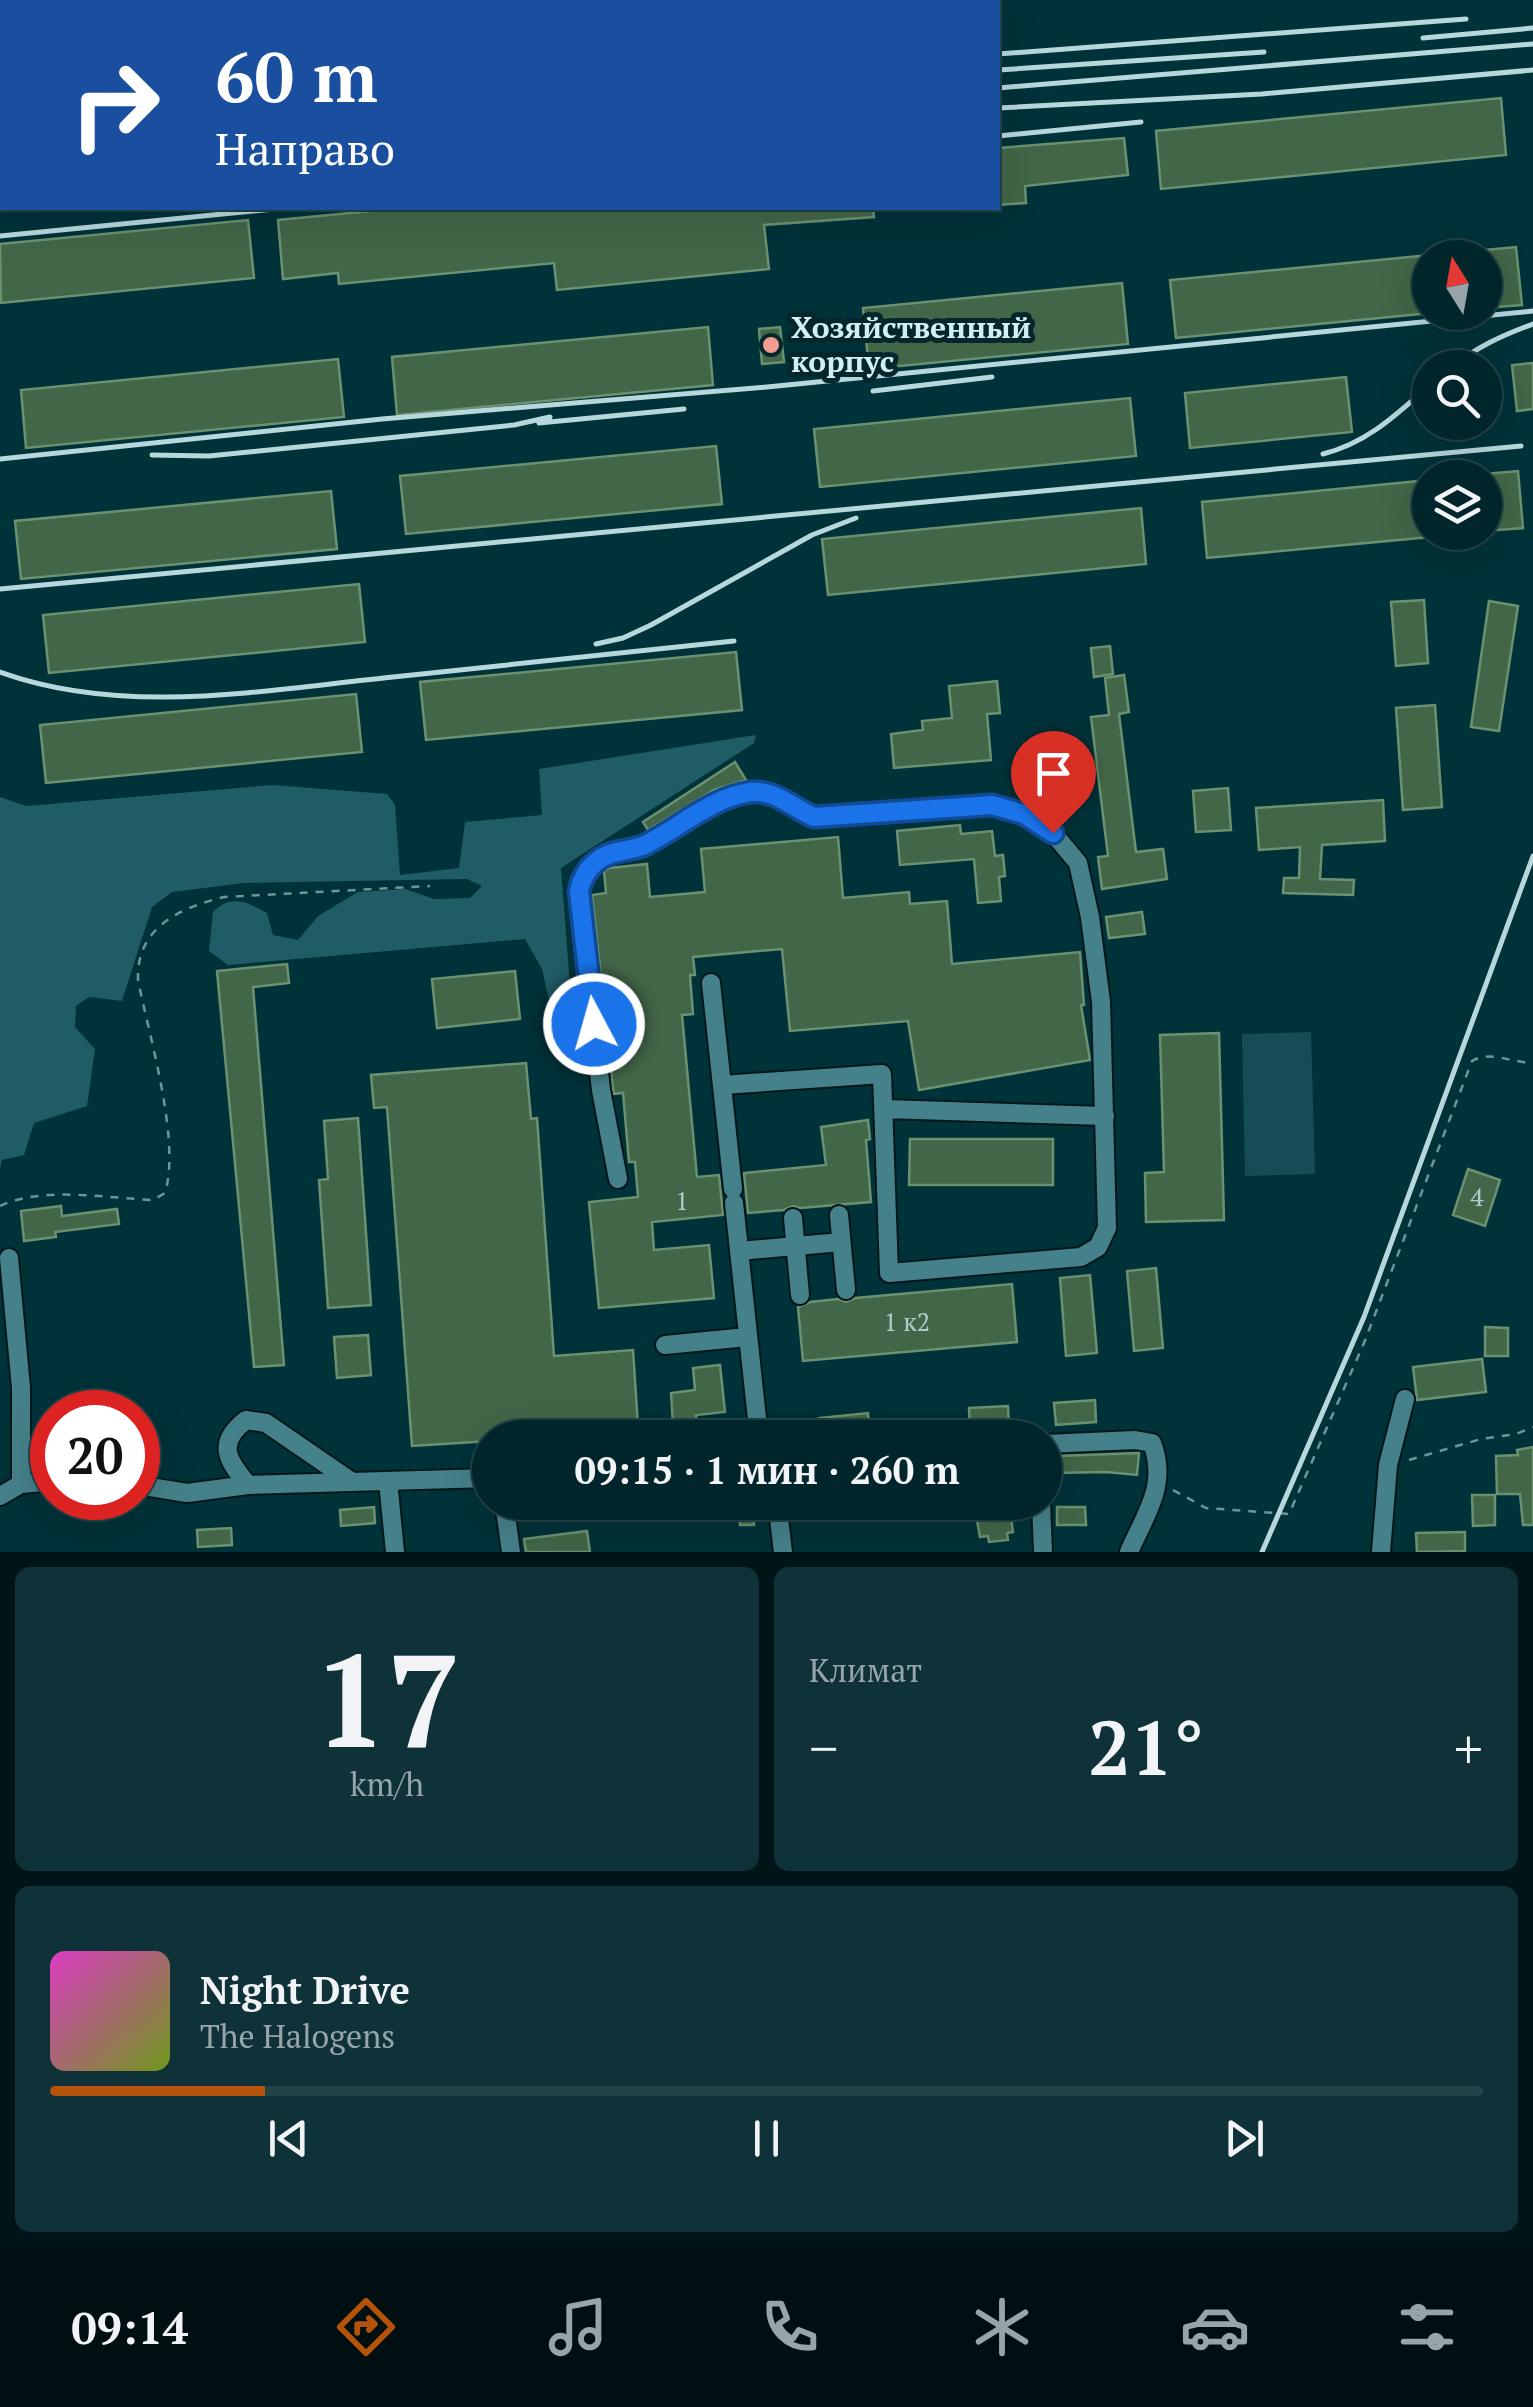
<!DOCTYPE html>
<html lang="ru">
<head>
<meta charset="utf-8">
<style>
	:root { --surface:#00262b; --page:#0e3237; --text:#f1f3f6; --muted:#95a5a9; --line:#224347; --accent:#b45309 }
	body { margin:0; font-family:"PT Serif",serif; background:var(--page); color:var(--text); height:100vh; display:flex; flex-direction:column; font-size:38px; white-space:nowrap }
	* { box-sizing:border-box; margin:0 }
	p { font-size:32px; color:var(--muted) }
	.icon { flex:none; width:55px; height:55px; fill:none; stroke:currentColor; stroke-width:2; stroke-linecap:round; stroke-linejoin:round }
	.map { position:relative; height:1552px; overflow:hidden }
	.drawer { display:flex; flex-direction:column; gap:15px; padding:15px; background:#001518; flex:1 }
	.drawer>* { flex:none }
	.top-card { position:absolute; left:0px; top:0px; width:1000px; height:210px; box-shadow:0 10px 40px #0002,0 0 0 2px var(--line); background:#1a4fa0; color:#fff; overflow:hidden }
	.needle { width:65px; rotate:349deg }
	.buttons { position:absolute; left:1412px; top:240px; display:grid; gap:20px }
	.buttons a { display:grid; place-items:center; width:90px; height:90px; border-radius:50%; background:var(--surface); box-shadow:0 10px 40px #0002,0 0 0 2px var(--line); font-size:50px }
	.speed { position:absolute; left:30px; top:1390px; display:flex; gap:20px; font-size:50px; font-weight:700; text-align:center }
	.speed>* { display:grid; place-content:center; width:130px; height:130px; border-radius:50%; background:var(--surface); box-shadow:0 10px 40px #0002,0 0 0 2px var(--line); line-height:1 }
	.speed .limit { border:15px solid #d22; background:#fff; color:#111 }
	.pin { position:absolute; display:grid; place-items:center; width:85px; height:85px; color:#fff; margin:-102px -42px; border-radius:50% 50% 50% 0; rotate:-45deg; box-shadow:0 0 10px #0007 }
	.pin .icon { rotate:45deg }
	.me { position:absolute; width:110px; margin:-55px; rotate:354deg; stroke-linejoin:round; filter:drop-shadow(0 0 8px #0008) }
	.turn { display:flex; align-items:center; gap:35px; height:210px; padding:0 50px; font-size:45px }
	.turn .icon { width:130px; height:130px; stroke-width:2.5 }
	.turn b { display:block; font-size:70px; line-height:85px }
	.big { font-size:75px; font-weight:800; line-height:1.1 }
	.drawer .card { flex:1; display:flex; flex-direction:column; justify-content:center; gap:15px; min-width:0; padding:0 35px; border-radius:15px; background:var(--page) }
	.drawer .dial { align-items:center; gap:0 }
	.dial b { font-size:130px; line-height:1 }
	.song { display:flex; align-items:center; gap:30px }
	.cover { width:120px; height:120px; border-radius:15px; background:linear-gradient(135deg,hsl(310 70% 55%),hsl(80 70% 35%)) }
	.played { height:10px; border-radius:5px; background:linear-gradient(90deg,var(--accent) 15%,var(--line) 15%) }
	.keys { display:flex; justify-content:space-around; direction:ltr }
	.heat { display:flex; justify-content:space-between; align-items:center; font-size:55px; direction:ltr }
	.drawer .tiles { flex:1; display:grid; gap:15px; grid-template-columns:1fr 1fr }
	.card:last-child { grid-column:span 2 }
	.trip { position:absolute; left:472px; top:1420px; width:590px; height:100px; border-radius:50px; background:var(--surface); box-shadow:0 10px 40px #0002,0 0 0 2px var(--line); font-weight:800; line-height:100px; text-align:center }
	.dock { display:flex; height:160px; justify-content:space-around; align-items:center; background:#000f11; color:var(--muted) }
	.dock .icon { width:70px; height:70px }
	.dock .on { color:var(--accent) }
	.dock b { font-size:45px; color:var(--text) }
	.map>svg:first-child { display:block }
	.green { fill:#164d54 }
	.forest { fill:#1f5c65 }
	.building { fill:#426648; stroke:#6b9170; stroke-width:2.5 }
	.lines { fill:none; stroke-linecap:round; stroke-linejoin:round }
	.minor-casing { stroke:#05171a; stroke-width:22 }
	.path { stroke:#6e959b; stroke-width:2.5; stroke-dasharray:8 8; stroke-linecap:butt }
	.minor { stroke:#45818a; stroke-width:18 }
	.rail { stroke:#b6d7dc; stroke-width:5 }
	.route-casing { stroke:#114b97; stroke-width:25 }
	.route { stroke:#1a73e8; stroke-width:18 }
	.poi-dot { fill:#f59c90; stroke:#05272b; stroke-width:4 }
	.labels { text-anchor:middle; stroke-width:10; stroke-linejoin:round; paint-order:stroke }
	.number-label { font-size:25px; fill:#adcdc9 }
	.poi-label { font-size:30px; font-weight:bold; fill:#d1eff4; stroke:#05272b; text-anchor:start }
</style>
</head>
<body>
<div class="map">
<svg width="1533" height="1552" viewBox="0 0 1533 1552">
	<rect width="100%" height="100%" fill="#003239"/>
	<path class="green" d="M 0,0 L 584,0 L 594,2 L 2,2 L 0,38 Z
		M 1311,1032 L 1315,1174 L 1245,1176 L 1242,1034 Z"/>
	<path class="forest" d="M 756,735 L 754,743 L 561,868 L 572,1012 L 567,1023 L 554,1022 L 542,969 L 525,939 L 228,965 L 209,951 L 213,912 C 231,894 247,902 267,913 L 273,935 L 298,940 L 318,916 L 358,892 L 405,889 L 434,899 L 470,898 L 482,886 L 467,879 L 244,883 L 172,892 L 152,907 L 122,1001 L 89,997 L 76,1006 L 75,1027 L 95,1049 L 87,1106 L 34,1123 L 24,1155 L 2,1160 L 0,1169 L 0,797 L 26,806 L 273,785 L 387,794 L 395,805 L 400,875 L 459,868 L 465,822 L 542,815 L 539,769 Z"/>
	<path class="building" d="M 1501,98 L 1506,155 L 1161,189 L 1156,131 Z
		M 1124,138 L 1128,175 L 1025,186 L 1026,203 L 998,205 L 998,148 Z
		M 403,208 L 873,208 L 874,217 L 764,225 L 769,269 L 557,290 L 554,263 L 339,284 L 338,273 L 283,279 L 278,220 Z
		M 248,220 L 254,278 L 1,303 L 0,244 Z
		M 1516,247 L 1522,305 L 1485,308 L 1485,250 Z
		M 1430,255 L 1430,313 L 1176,338 L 1170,280 Z
		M 1122,283 L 1128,344 L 869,369 L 863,308 Z
		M 708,327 L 713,385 L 397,415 L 392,357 Z
		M 780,327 L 784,362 L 762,364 L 759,329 Z
		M 338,359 L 344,417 L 26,448 L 21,390 Z
		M 1533,363 L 1533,409 L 1517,411 L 1512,365 Z
		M 1346,377 L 1352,432 L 1190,448 L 1185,393 Z
		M 1130,398 L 1136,456 L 820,487 L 814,429 Z
		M 716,446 L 722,504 L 406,534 L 400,476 Z
		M 1518,471 L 1523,528 L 1485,531 L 1485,474 Z
		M 1430,480 L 1430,537 L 1207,558 L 1202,502 Z
		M 331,491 L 337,549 L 21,579 L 15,521 Z
		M 1141,508 L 1146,564 L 828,595 L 822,539 Z
		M 359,584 L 365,642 L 49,673 L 43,615 Z
		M 1424,600 L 1428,663 L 1396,666 L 1391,602 Z
		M 1489,601 L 1518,606 L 1499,731 L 1471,727 Z
		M 1110,646 L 1113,674 L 1094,677 L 1091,648 Z
		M 736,652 L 742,710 L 426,740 L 420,682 Z
		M 1124,675 L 1129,712 L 1119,714 L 1136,852 L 1163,849 L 1167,879 L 1102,889 L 1098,857 L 1108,856 L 1091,717 L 1109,715 L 1105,678 Z
		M 997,681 L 1000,713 L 987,714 L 991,760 L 894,768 L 891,734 L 923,730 L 922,721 L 952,718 L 949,686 Z
		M 356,694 L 362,752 L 46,783 L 40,725 Z
		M 1435,705 L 1442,807 L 1403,810 L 1396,708 Z
		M 735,762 L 746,780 L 714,790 L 648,830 L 643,822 Z
		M 1228,788 L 1231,830 L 1196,832 L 1193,791 Z
		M 1383,800 L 1385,841 L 1322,845 L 1320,879 L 1354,880 L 1353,895 L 1283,893 L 1284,878 L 1299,878 L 1300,847 L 1259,850 L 1256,808 Z
		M 960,825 L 961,834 L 992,831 L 995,856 L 1003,855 L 1005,876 L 999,877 L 1001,901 L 978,903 L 974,859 L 900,865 L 897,831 Z
		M 838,837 L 843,898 L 909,892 L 910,904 L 947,901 L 952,964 L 1080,952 L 1084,1005 L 1081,1005 L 1090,1060 L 919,1090 L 908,1021 L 790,1031 L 782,949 L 693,957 L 695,975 L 690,975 L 693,1014 L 682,1015 L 697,1177 L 719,1175 L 723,1215 L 652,1222 L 654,1250 L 709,1245 L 714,1298 L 599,1308 L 589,1202 L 638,1197 L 635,1162 L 629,1162 L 623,1093 L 614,1094 L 613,1088 L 592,895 L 606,893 L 604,871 L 610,868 L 647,864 L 650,897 L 705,892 L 701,849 Z
		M 1142,912 L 1145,934 L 1109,938 L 1106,917 Z
		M 287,964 L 289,983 L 253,987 L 284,1365 L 254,1367 L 217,971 Z
		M 515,971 L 520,1019 L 437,1028 L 432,979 Z
		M 1219,1033 L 1224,1220 L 1146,1222 L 1145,1173 L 1164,1172 L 1160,1035 Z
		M 526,1063 L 531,1119 L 537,1118 L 554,1356 L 633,1350 L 638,1426 L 673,1424 L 671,1393 L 695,1390 L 693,1368 L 720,1365 L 725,1412 L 696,1415 L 698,1438 L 628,1438 L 628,1431 L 490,1438 L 490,1441 L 412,1446 L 387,1107 L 374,1108 L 371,1075 Z
		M 358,1118 L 371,1305 L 328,1308 L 319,1180 L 328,1179 L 324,1121 Z
		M 868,1120 L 870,1139 L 866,1140 L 871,1202 L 800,1208 L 793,1206 L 784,1210 L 748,1213 L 744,1173 L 826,1165 L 821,1127 Z
		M 910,1139 L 1053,1139 L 1053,1185 L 909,1185 Z
		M 1468,1169 L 1500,1180 L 1485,1226 L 1453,1215 Z
		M 61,1206 L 62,1216 L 117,1209 L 119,1224 L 55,1232 L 56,1237 L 24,1241 L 21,1211 Z
		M 1156,1268 L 1163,1348 L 1134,1351 L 1127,1271 Z
		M 1090,1275 L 1097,1353 L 1066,1356 L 1060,1278 Z
		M 1012,1284 L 1017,1342 L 803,1361 L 798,1307 L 810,1302 L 838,1299 L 846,1302 L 855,1298 Z
		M 1485,1327 L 1508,1328 L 1508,1356 L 1485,1356 Z
		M 368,1335 L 371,1375 L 337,1378 L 334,1337 Z
		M 1482,1359 L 1486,1392 L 1417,1400 L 1413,1367 Z
		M 1095,1400 L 1096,1422 L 1056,1425 L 1054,1403 Z
		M 1008,1406 L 1009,1428 L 970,1431 L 969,1408 Z
		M 868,1413 L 870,1438 L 821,1438 L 819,1418 Z
		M 1533,1447 L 1533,1525 L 1523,1525 L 1520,1494 L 1497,1494 L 1496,1456 L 1518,1455 L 1517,1450 Z
		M 1139,1453 L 1137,1475 L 1106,1472 L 1056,1473 L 1056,1456 Z
		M 1472,1495 L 1495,1495 L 1495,1525 L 1473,1526 Z
		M 658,1502 L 754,1502 L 754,1525 L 740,1525 L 740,1518 L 658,1519 Z
		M 374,1507 L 375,1523 L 341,1526 L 340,1510 Z
		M 1057,1507 L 1085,1507 L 1086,1525 L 1057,1525 Z
		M 1010,1510 L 1013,1532 L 1007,1533 L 1008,1540 L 989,1542 L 988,1536 L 980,1537 L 976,1515 Z
		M 231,1528 L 232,1545 L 198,1547 L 197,1530 Z
		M 587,1531 L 590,1552 L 526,1552 L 524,1539 Z
		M 1465,1532 L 1465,1551 L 1417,1552 L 1416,1533 Z"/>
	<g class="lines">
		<defs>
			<path id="minor" d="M 711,983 L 733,1189
				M 885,1109 L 1105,1116
				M 618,1179 L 601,1090 L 579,891 C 582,877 588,867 600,859 C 610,852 625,852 637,848 C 677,835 707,798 750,792 C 773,789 793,808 814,817 L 992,805 L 1024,814 L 1053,833 L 1078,863 L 1090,917 L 1101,1002 L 1107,1228 L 1098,1247 L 1081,1257 L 889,1273 L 882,1074 L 722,1085
				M 734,1203 L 759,1438
				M 839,1215 L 846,1290
				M 793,1218 L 800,1295
				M 739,1251 L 841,1242
				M 9,1258 L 21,1388 L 21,1484
				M 665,1345 L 747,1337
				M 1045,1444 L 1135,1440 L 1152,1443 C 1168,1485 1146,1513 1129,1552
				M 388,1481 L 395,1552
				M 138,1485 L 187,1493 L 248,1485 L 490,1478
				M 248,1485 C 227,1460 216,1443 246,1420 L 266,1423 L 352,1482
				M 0,1496 L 21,1484 L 52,1481
				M 504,1502 L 511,1552
				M 777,1502 L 783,1552
				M 1041,1502 L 1043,1552
				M 1381,1552 L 1388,1465 L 1405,1399"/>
		</defs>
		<use href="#minor" class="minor-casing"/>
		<path class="path" d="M 0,1206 C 41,1186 107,1198 153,1200 L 165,1193 C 181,1140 149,1036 138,980 C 136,928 179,908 224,897 L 430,886
			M 1409,1460 L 1481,1439 L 1516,1434 L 1533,1427
			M 1173,1490 L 1206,1508 L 1289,1514 L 1364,1343 L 1472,1061 C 1490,1050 1513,1063 1533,1063"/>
		<use href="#minor" class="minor"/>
		<path class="rail" d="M 1423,38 L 1533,28
			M 998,54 L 1466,19
			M 998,70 L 1264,52
			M 0,74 L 2,74
			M 998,88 L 1533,44
			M 998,108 L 1262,94 L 1533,70
			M 998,136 L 1141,122
			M 0,162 L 2,162
			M 0,195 L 2,194
			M 0,236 L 284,208
			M 1451,368 C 1476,347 1503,335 1533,324
			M 873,391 L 992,377
			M 539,423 L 684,409
			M 1323,454 C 1367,443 1396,415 1430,385
			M 152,455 L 209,456 L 514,425 L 550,417
			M 0,459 L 382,419 L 767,387 L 1533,311
			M 0,589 L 1521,446
			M 596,644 L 623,638 L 651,625 L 812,535 L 856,518
			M 0,672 C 125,717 264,690 393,677 C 506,665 620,653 734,641
			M 1262,1552 L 1364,1317 L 1533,856"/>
	</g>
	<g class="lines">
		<defs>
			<path id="route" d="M 594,1024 L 579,891 C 582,877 588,867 600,859 C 612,850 631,851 645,845 C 679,828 711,798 750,792 C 774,789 793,808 814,817 L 992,805 L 1024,814 L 1053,833"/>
		</defs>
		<use href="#route" class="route-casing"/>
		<use href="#route" class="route"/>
	</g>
	<circle class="poi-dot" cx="771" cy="345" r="10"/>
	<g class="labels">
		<g class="number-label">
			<text x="1477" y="1206">4</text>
			<text x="682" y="1210">1</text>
			<text x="907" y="1331">1 к2</text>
		</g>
		<g class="poi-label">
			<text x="791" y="338">Хозяйственный<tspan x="791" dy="34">корпус</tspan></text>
		</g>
	</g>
</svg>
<div class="buttons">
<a><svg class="needle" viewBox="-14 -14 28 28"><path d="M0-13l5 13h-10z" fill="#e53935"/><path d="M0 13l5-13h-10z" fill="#95a5a9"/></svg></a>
<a><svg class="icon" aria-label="search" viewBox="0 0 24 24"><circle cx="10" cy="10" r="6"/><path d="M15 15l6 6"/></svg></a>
<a><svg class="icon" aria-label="layers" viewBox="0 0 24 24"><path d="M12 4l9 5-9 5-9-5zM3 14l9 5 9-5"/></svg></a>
</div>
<div class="speed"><div class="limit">20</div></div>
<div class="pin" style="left:1053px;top:833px;background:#d93025"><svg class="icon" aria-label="arrive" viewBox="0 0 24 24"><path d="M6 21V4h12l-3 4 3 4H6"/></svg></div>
<svg class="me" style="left:594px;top:1024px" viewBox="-20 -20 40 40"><circle r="17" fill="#1a73e8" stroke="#fff" stroke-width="3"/><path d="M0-11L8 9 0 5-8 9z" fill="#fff"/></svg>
<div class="trip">09:15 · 1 мин · 260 m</div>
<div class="top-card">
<div class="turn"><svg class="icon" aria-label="right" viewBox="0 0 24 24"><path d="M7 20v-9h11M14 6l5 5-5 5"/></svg><div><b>60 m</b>Направо</div></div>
</div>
</div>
<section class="drawer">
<div class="tiles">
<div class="card dial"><b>17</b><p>km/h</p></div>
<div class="card"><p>Климат</p>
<div class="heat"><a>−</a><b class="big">21°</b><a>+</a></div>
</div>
<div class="card">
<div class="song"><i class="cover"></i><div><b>Night Drive</b><p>The Halogens</p></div></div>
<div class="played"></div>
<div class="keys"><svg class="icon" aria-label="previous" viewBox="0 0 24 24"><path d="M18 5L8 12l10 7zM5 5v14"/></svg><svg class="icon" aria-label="pause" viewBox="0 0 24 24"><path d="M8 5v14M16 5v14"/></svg><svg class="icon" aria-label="next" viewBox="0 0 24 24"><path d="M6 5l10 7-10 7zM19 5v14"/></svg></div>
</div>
</div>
</section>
<nav class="dock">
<b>09:14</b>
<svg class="icon on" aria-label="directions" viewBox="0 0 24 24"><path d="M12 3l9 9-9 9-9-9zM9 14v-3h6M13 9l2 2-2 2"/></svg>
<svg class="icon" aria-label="music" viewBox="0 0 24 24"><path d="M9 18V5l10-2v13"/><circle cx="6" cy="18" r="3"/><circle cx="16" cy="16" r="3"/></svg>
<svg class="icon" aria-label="phone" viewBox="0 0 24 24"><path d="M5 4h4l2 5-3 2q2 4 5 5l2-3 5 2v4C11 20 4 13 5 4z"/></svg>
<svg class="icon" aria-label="climate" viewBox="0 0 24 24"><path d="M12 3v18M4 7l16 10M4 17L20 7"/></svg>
<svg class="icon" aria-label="car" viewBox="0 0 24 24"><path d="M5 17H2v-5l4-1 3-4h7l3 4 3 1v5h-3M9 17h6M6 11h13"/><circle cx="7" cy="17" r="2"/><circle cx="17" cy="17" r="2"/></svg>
<svg class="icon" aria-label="filters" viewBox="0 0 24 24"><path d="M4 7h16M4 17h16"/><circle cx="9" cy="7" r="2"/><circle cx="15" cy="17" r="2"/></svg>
</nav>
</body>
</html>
